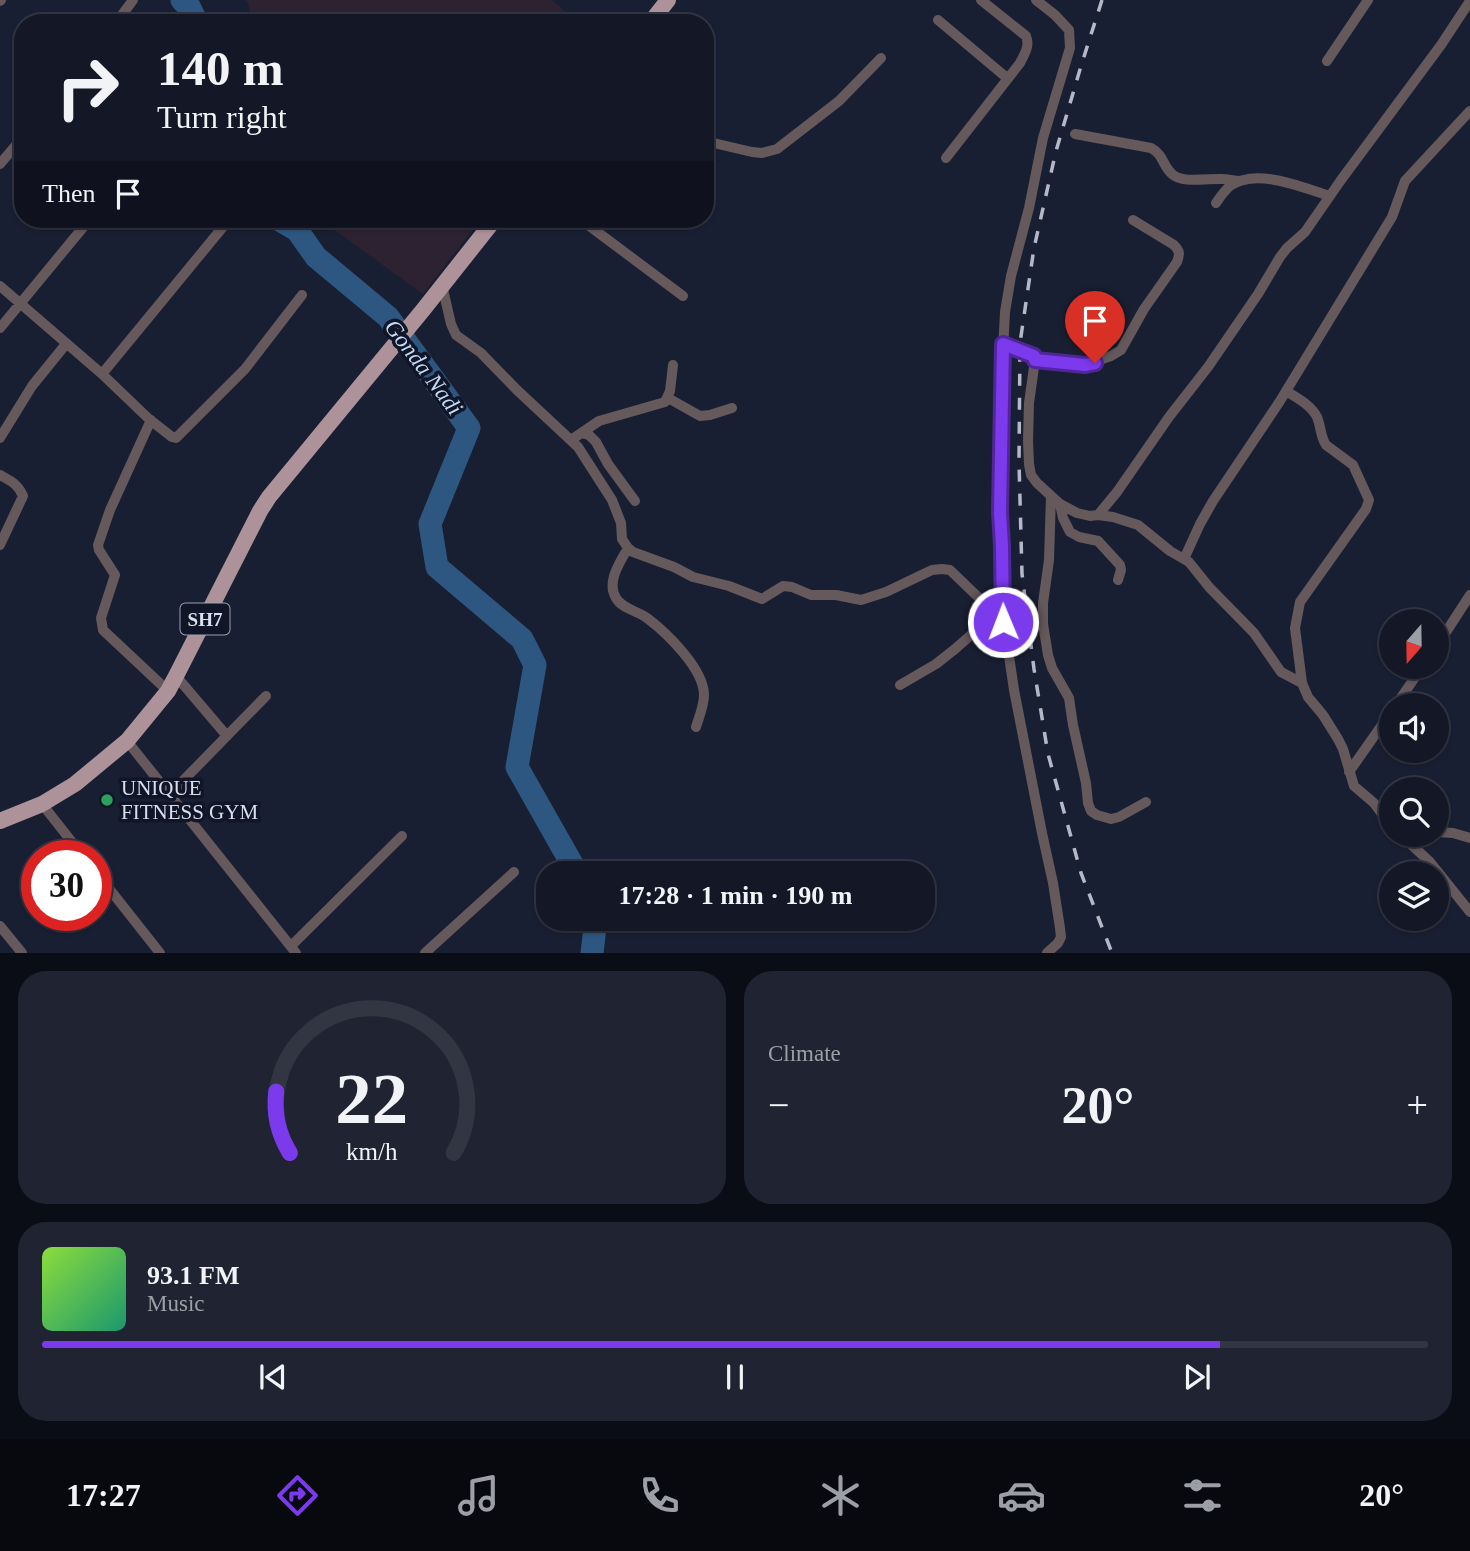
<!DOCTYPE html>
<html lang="en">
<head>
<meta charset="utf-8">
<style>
	:root { --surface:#131726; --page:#202432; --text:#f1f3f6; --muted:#9d9fa7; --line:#323643; --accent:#7c3aed }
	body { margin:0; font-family:"Times New Roman",serif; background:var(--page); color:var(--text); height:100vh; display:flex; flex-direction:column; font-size:26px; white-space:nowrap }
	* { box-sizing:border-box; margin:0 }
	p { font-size:23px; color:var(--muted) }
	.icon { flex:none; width:38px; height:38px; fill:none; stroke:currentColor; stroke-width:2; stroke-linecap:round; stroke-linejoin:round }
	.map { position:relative; height:953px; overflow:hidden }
	.drawer { display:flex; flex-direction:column; gap:18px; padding:18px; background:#0a0d15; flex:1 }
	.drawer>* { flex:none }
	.guide { position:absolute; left:14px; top:14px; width:700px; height:214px; border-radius:28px; box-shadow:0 2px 5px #0004,0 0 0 2px var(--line); background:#131726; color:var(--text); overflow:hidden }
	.needle { width:46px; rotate:200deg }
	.fabs { position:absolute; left:1379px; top:609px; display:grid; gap:14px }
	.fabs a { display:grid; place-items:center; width:70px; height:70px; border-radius:50%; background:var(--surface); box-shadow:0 2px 5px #0004,0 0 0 2px var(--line); font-size:35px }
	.speed { position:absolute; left:21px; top:840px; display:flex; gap:14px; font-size:35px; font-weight:700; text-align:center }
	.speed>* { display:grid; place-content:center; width:91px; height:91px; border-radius:50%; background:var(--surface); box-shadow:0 2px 5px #0004,0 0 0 2px var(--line); line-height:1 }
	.speed .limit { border:10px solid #d22; background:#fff; color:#111 }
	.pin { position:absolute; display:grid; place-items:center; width:60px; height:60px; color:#fff; margin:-72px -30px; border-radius:50% 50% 50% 0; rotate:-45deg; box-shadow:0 0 7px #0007 }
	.pin .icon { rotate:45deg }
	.me { position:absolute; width:77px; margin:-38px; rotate:359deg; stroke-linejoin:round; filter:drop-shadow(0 0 5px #0008) }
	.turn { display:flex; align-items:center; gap:24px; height:147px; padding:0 28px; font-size:32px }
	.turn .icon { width:91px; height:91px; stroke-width:2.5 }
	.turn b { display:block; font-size:49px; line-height:60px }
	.then { display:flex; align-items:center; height:66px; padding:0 28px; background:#0003; gap:14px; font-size:26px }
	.big { font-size:52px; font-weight:700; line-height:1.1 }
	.drawer .widget { flex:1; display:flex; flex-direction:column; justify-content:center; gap:10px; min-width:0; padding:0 24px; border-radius:28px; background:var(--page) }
	.drawer .dial { align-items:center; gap:0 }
	.dial svg { height:182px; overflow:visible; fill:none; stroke:var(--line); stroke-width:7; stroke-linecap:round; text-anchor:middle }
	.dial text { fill:var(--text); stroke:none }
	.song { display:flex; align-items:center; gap:21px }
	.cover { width:84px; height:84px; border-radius:10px; background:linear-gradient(135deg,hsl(90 70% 55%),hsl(160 70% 35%)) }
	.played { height:7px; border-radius:4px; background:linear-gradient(90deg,var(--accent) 85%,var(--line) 85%) }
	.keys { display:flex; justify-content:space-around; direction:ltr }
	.heat { display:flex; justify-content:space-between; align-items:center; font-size:38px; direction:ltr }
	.drawer .tiles { flex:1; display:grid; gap:18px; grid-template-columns:1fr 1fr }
	.widget:last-child { grid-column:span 2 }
	.trip { position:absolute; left:536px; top:861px; width:399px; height:70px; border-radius:28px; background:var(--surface); box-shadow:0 2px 5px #0004,0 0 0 2px var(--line); font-weight:700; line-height:70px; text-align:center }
	.dock { display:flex; height:112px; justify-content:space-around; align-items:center; background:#08090f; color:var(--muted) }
	.dock .icon { width:49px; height:49px }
	.dock .on { color:var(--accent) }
	.dock b { font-size:32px; color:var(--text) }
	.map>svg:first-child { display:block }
	.education { fill:#2d2231 }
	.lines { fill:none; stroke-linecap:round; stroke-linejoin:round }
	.river { stroke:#2d5781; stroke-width:23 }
	.minor { stroke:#66595c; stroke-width:10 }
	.primary { stroke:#ad9399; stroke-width:16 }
	.rail { stroke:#b4b9c7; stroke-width:3.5; stroke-dasharray:12 12; stroke-linecap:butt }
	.route-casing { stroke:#51269a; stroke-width:18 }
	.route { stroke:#7c3aed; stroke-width:12 }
	.leisure-dot { fill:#2e9e5b; stroke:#101528; stroke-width:2.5 }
	.labels { text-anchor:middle; stroke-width:7; stroke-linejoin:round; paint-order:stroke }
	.shield { fill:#101528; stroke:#9da2b0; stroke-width:2 }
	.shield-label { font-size:19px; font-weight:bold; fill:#d9deeb }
	.poi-label { font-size:21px; fill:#d9deeb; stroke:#101528; text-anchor:start }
	.water-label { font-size:23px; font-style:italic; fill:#c1daf5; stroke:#101528 }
</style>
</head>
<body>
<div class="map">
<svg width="1470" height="953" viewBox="0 0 1470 953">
	<rect width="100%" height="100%" fill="#191f32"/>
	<path class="education" d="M 245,0 L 552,0 L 578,23 L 252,23 L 248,2 Z
		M 319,219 L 481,219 L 423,294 Z"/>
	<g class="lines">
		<path class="river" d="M 182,0 L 190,8 L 197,23
			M 278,219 L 297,230 L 316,257 L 388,317 L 469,428 L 430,524 L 437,567 L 522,639 L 535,665 L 517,767 L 577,873
			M 592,953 L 596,919"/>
		<path class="minor" d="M 1036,0 L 1055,15 L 1069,30 L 1070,48 L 1043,138 L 1029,208 L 1011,276 L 1005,312 L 1002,371 L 1000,512 L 1002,546 L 1004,622 L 1014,690 L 1042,833 L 1053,883 L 1060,928 L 1061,937 L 1058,943 L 1047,953
			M 0,1 L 1,0
			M 938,20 L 1007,78
			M 116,23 L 133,0
			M 1327,61 L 1368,0
			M 1075,134 L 1151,148 C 1164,155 1162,165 1172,174 C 1182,184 1209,178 1223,179 C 1228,179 1234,181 1240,181
			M 705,141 L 752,152 L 762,153 L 777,149 L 839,101 L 881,58
			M 946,158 L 1020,63 C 1025,53 1030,46 1026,36 L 981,0
			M 0,164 L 23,137
			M 1216,203 C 1220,197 1224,191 1230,186 C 1257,167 1303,188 1330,196
			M 580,219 L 683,296
			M 442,285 L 451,324 L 456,335 L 481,353 L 517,390 L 578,447 L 612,500 L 621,523 L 622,539 L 628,548 L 633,552 L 674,567 L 693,577 L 729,586 L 762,599 L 783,586 L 792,587 L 811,595 L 836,595 L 861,600 L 886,592 L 932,570 L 942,569 L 950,570 L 1004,622
			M 0,286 L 102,374 L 149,419 L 172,437 L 176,438 L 245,369 L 302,295
			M 0,328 L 90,219
			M 1003,343 L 1034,356 L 1035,360 L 1029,403 L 1028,441 L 1029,464 L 1031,475 L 1037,483 L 1060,504 L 1077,513 L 1090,516 L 1098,515 L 1113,517 L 1138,525 L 1170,551 L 1189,562 L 1209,587 L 1254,633 L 1281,672 L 1302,683 L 1308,697 L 1323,715 L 1338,739 L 1343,749 L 1354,786 L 1374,803 L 1391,826
			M 1035,360 L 1085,365 L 1111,356 L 1121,350 L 1144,309 L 1177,262 C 1180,254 1180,251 1174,245 L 1133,220
			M 102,374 L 227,222
			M 1286,391 C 1297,398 1311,405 1317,417 C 1321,426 1320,436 1326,445 L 1353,465 L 1369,500 L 1366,509 L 1300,602 L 1295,628 L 1302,683
			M 668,398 L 700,416 L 710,415 L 732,408
			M 151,420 L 110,510 L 98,545 L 99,550 L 115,575 L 101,618 L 103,630 L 168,691
			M 581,433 L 589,435 L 596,442 L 608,464 L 635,501
			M 0,438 L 32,386 L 66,344
			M 571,440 L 599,421 L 665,402 L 670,391 L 673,365
			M 0,475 C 11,481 18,484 23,496 L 0,545
			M 1051,496 L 1049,560 L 1043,603 L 1043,624 L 1048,655 L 1052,668 L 1069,698 L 1073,725 L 1086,783 L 1088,803 L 1091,811 L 1097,815 L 1111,819 L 1119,817 L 1146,802
			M 1060,504 L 1063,518 L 1070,532 L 1079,537 L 1098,541 L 1120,565 L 1121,570 L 1118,580
			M 1098,515 L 1117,492 L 1169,417 L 1208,367 L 1258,294 L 1280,257 L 1287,248 L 1305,232 L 1341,180 L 1441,45 L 1470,1
			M 628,548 C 620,562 606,582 616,598 C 622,609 638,611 647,618 C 667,633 704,669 704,695 C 704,706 699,717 696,727
			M 1184,559 L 1200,524 L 1213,501 L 1280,401 L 1392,217 L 1405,181 L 1470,111
			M 1437,646 L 1470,595
			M 176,676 L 227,736
			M 900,685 L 936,664 L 955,649 L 995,614
			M 1396,705 L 1422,667
			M 127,741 L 296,953
			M 1349,772 L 1391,712
			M 170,794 L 266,696
			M 42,804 L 83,856
			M 1437,832 L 1453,833 L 1470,838
			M 1401,835 L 1430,862 L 1470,912
			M 96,872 L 160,953
			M 0,926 L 22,953
			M 291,946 L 402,836
			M 425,953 L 514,872"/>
		<path class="primary" d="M 650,23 L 668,0
			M 0,821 L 42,804 L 75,784 L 127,741 L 168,691 L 176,676 L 260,511 L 269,497 L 423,310 L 495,219"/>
		<path class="rail" d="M 1102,0 L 1081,66 L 1056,151 L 1034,248 L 1020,343 L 1019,462 L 1022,574 L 1034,669 L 1048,754 L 1081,873 L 1112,953"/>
	</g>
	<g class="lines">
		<defs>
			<path id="route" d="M 1003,622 L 1002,546 L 1000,512 L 1003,344 L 1034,356 L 1035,360 L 1085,365 L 1095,363"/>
		</defs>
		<use href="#route" class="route-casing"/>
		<use href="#route" class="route"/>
	</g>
	<circle class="leisure-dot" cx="107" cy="800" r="7"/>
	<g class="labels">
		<rect class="shield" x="180.5" y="603.5" width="49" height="31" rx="5"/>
		<g class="shield-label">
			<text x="205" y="626">SH7</text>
		</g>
		<g class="poi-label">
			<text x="121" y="795">UNIQUE<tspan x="121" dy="24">FITNESS GYM</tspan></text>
		</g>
		<g class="water-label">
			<text transform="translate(424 367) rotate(53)" y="8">Gonda Nadi</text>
		</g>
	</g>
</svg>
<div class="fabs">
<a><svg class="needle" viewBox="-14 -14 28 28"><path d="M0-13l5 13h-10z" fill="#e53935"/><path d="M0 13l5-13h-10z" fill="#9d9fa7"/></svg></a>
<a><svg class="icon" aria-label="sound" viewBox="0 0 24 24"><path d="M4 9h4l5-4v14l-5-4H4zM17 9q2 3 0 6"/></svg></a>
<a><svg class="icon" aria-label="search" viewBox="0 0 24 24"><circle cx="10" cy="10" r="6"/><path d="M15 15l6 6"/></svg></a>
<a><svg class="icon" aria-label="layers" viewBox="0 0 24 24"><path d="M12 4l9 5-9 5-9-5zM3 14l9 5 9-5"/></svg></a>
</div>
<div class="speed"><div class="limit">30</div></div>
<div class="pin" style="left:1095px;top:363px;background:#d93025"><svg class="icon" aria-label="arrive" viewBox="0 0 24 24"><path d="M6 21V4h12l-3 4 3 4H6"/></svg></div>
<svg class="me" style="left:1003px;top:622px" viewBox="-20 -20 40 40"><circle r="17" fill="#7c3aed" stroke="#fff" stroke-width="3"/><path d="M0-11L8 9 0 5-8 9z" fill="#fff"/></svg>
<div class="trip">17:28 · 1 min · 190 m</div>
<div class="guide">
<div class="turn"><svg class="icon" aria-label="right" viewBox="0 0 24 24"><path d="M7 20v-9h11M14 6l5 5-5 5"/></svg><div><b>140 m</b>Turn right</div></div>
<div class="then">Then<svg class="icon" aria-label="arrive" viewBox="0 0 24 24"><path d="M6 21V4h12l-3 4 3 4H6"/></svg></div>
</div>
</div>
<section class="drawer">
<div class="tiles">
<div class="widget dial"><svg viewBox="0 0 100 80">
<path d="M14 69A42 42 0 1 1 86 69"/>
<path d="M14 69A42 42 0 0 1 8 42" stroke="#7c3aed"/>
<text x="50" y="56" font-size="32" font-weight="700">22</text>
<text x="50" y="72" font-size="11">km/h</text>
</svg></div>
<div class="widget"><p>Climate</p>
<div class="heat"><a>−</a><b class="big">20°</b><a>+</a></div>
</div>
<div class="widget">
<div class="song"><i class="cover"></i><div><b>93.1 FM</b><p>Music</p></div></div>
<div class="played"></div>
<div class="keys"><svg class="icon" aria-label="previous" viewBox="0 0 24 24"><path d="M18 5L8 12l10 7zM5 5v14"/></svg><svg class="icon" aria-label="pause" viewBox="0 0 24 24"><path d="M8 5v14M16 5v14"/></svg><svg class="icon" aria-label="next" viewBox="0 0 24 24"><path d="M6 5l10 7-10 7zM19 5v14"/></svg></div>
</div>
</div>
</section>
<nav class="dock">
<b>17:27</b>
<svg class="icon on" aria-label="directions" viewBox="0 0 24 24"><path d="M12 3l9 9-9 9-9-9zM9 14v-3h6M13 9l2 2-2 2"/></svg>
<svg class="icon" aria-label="music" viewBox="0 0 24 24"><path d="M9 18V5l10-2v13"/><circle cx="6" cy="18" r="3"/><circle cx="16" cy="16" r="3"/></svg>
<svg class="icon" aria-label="phone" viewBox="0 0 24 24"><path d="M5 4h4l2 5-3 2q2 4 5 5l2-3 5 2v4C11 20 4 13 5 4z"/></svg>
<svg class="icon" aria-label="climate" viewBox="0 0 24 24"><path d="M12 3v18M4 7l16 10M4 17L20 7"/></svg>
<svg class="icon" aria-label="car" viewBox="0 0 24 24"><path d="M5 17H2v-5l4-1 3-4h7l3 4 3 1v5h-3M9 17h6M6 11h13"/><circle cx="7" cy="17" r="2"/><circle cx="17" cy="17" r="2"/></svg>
<svg class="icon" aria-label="filters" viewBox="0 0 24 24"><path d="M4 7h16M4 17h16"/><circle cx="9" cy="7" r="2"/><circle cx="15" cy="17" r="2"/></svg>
<b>20°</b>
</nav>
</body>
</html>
